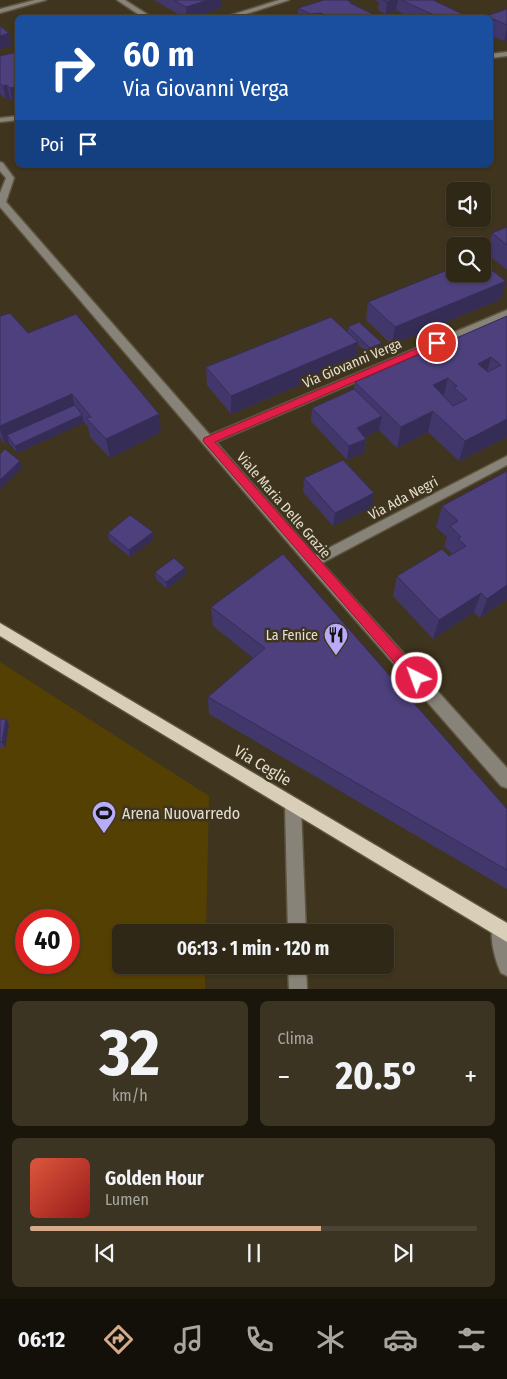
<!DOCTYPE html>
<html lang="it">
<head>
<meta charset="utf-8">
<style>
	:root { --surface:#2f2816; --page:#3b3423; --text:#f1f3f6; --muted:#a7a6a1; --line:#4a4435; --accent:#d6ab8b }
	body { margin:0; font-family:"Fira Sans Condensed",sans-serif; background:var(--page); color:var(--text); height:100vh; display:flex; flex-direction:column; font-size:19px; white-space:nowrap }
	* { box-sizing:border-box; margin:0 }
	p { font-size:16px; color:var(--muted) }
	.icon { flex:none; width:28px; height:28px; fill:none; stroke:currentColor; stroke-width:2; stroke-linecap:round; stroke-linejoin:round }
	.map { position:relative; height:989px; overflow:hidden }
	.drawer { display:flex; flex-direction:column; gap:12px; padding:12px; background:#1a160c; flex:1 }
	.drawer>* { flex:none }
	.guide { position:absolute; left:15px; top:15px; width:478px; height:152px; border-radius:8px; box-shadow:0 1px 4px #0004,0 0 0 1px var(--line); background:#1a4fa0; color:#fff; overflow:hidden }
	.tools { position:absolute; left:446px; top:182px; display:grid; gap:10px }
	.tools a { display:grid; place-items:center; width:45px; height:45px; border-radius:8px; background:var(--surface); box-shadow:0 1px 4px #0004,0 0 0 1px var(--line); font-size:25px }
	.speed { position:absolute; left:15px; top:909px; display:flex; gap:10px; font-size:25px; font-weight:700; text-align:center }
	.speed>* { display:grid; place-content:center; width:65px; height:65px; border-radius:50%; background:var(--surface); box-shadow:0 1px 4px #0004,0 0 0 1px var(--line); line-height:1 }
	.speed .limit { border:8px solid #d22; background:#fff; color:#111 }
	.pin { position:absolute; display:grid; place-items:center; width:42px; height:42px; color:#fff; margin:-21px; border:2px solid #fff; border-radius:50%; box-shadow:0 1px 5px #0007 }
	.me { position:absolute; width:55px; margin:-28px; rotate:318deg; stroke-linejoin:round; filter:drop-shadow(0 0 4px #0008) }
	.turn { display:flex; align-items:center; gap:18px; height:105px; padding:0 25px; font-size:22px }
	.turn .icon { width:65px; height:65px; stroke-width:2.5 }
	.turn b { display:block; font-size:35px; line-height:42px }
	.then { display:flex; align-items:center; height:48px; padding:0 25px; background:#0003; gap:10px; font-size:19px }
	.big { font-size:38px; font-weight:700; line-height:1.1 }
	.drawer .widget { flex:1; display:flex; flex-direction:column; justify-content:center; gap:8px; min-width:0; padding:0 18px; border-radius:8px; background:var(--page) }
	.drawer .dial { align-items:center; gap:0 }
	.dial b { font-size:65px; line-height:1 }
	.song { display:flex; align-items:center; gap:15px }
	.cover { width:60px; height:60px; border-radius:8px; background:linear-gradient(135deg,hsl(10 70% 55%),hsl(0 70% 35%)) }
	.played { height:5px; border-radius:2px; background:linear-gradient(90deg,var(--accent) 65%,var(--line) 65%) }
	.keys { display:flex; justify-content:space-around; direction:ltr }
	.heat { display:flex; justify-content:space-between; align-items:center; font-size:28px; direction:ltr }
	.drawer .tiles { flex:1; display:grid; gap:12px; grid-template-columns:1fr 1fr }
	.widget:last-child { grid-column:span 2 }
	.trip { position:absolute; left:112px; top:924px; width:282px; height:50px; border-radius:8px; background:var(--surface); box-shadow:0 1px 4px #0004,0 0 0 1px var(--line); font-weight:700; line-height:50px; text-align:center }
	.dock { display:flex; height:80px; justify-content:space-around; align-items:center; background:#131009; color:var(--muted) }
	.dock .icon { width:35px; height:35px }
	.dock .on { color:var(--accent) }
	.dock b { font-size:22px; color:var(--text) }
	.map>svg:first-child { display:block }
	.green { fill:#544003; fill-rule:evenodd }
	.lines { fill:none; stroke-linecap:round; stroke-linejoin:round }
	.minor-casing { stroke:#5d533e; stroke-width:3 }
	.major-casing { stroke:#5d533e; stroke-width:3 }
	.minor { fill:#888378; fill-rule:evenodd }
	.major { fill:#d9cfb8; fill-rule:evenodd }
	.wall { fill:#42376b }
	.shaded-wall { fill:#362d57 }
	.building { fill:#4d407c; stroke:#362d57; fill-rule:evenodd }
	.route { fill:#e11d48; stroke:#92132f }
	.labels { text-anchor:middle; stroke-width:5; stroke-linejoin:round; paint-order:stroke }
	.street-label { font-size:14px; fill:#e4ded0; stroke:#3f351e }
	.poi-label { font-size:14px; fill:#e4ded0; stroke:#3f351e; text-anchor:end }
	.near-street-label { font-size:16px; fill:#e4ded0; stroke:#3f351e }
	.near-poi-label { font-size:16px; fill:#e4ded0; stroke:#3f351e; text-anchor:start }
</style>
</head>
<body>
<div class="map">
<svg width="507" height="989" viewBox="0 0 507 989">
	<rect width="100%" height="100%" fill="#3f351e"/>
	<path class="green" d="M 0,662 L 209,796 L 206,932 L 121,932 L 121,965 L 205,965 L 205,989 L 0,989 ZM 26,920 L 69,920 L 69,962 L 26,962 Z"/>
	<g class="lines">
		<defs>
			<path id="minor" d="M 35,0 L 46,0 L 0,13 L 0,9 Z
				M 117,0 L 125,0 L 153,18 L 144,18 Z
				M 279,0 L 289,0 L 234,18 L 222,18 Z
				M 507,52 L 507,56 L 490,58 L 490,54 Z
				M 18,116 L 18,120 L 0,122 L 0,118 Z
				M 0,162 L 3,163 L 14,178 L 6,202 L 210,435 L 507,310 L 507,317 L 216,442 L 315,555 L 507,456 L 507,465 L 322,563 L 507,768 L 507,788 L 501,786 L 308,566 L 0,207 L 0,193 L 6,178 L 0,171 Z
				M 293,798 L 299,800 L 301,806 L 306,932 L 288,932 L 285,806 L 287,800 Z
				M 500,919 L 507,923 L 507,976 L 501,973 C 495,960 488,935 494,922 Z
				M 288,965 L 306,965 L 307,989 L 289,989 Z"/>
			<path id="major" d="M 0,623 L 507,923 L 507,942 L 0,636 Z"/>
		</defs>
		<use href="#minor" class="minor-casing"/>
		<use href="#major" class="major-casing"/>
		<use href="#minor" class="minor"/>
		<use href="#major" class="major"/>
	</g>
	<path class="wall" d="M 154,0 L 221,0 L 221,8 L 190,18 L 185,18 Z
		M 374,0 L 433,0 L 471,18 L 411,18 L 396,10 L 386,14 L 378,10 L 379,2 Z
		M 353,3 L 352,5 L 381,18 L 298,18 L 298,8 Z
		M 507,9 L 507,40 L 504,41 L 490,35 L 490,18 L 486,18 L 486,16 Z
		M 17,52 L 12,101 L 10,98 L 6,99 L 0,94 L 0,56 Z
		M 507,227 L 507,270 L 487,254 L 492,233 Z
		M 506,281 L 501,299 L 392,345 L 366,320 L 368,302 Z
		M 0,316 L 28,333 L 161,432 L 110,458 L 90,437 L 88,427 L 84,422 L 17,453 L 9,443 L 5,444 L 0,438 Z
		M 507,316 L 507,437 L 459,461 L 428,432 L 397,448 L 379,430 L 365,437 L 366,439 L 364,453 L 347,460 L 311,421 L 312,408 L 354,389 L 355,382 Z
		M 348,327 L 382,343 L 381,350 L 369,355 L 358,344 L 356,361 L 231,414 L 207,385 L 206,367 L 348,333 Z
		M 507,471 L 507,599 L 480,618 L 474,612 L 433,639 L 393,596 L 397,576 L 452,554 L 444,546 L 447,537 L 436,527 L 442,506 Z
		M 304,478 L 372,507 L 333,526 L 303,492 Z
		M 153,532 L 154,539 L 130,557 L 109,540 L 108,533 Z
		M 155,572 L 185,575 L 167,589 L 156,579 Z
		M 211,607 L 507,809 L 507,889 L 209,714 L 208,697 L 253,658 L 213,626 Z
		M 0,719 L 6,719 L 9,725 L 5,748 L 0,748 Z"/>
	<path class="shaded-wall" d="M 208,0 L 221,0 L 221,8 L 190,18 L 186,18 L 186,7 Z
		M 393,0 L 398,0 L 396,10 L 386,14 L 387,2 Z
		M 321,13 L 321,18 L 310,18 L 310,14 Z
		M 507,27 L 507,40 L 504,41 Z
		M 9,33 L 12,46 L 0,49 L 0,36 Z
		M 7,85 L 10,98 L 6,99 L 3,86 Z
		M 18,87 L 18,100 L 12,101 L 10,88 Z
		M 506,281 L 501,299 L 392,345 L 395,327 Z
		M 358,342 L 356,361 L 231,414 L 231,396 Z
		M 382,343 L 381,350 L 369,355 L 370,348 Z
		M 491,357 L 485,379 L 478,364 Z
		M 448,378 L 443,399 L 433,385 Z
		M 72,394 L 76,413 L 7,435 L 9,443 L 5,444 L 0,429 L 0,426 Z
		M 433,411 L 428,432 L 397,448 L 401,427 Z
		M 159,414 L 161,432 L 110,458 L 106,439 Z
		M 82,415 L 84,423 L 17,453 L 15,446 Z
		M 382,416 L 379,430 L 355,442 L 357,428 Z
		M 507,419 L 507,437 L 459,461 L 465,441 Z
		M 366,439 L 364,453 L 347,460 L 349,446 Z
		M 20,461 L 22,468 L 0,490 L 0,480 Z
		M 374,493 L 372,507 L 333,526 L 335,513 Z
		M 153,532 L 154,539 L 130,557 L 129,550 Z
		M 185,568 L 185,575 L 167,589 L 166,582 Z
		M 507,585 L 507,599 L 480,618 L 487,599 Z
		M 481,593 L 474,612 L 433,639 L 439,620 Z
		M 6,719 L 9,725 L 5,748 L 2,742 Z"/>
	<path class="building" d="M 174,0 L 208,0 L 186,7 Z
		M 324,0 L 347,0 L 353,3 L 350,3 L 381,18 L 330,18 L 321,13 L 310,14 L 298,8 Z
		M 383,0 L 393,0 L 387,2 Z
		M 401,0 L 433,0 L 471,18 L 427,18 L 434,15 Z
		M 507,9 L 507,25 L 486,16 Z
		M 0,26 L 9,33 L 0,36 Z
		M 17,52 L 18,87 L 10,88 L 7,85 L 3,86 L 0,83 L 0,56 Z
		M 507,227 L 507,245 L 492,233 Z
		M 482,263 L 506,281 L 395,327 L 368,302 L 455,267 L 455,274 L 482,274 Z
		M 10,313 L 28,333 L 76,314 L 159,414 L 106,439 L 86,418 L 91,417 L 72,394 L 0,426 L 0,316 Z
		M 507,316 L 507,419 L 465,441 L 433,411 L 401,427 L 355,382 ZM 491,357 L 501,365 L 488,372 L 478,364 ZM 448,378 L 457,386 L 454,388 L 467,399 L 453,406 L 433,385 Z
		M 331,317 L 358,342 L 231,396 L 206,367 Z
		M 359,322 L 382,343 L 370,348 L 348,327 Z
		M 354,389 L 382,416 L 357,428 L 366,439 L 349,446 L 312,408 Z
		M 75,405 L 82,415 L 15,446 L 7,435 Z
		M 5,449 L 20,461 L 0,480 L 0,454 Z
		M 343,460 L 374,493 L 335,513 L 304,478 Z
		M 507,471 L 507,585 L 487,599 L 481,593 L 439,620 L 397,576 L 442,549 L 449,556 L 466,546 L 458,539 L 461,537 L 450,526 L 458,521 L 442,506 Z
		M 130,515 L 153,532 L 129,550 L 108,533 Z
		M 283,554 L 507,809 L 507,870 L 208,697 L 265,648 L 211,607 Z
		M 174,558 L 185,568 L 166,582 L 155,572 Z
		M 0,719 L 6,719 L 2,742 L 0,742 Z"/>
	<path class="route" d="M 437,340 L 440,341 L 440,345 L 215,442 L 421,674 L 423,678 L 421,683 L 417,684 L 412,683 L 203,441 L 204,438 Z"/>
	<defs>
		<symbol id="restaurant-pin" viewBox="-11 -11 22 30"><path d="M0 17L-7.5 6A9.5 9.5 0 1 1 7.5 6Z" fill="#b8abf7" stroke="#3f351e"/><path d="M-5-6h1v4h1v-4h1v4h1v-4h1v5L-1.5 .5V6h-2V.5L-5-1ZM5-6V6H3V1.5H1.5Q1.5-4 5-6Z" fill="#111"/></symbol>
		<symbol id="stadium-pin" viewBox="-11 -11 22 30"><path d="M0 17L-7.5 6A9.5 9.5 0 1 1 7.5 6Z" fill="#b8abf7" stroke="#3f351e"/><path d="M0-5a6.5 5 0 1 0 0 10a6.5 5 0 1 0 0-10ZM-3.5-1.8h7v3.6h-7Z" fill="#111"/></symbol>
	</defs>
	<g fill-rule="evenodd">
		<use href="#restaurant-pin" x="322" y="621" width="28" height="38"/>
		<use href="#stadium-pin" x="90" y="799" width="28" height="38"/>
	</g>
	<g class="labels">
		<g class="street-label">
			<text transform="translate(352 363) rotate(-23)" y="5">Via Giovanni Verga</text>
			<text transform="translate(403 498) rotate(-28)" y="5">Via Ada Negri</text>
			<text transform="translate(284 505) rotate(49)" y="5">Viale Maria Delle Grazie</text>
		</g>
		<g class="poi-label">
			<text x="318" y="640">La Fenice</text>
		</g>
		<g class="near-street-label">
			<text transform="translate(263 765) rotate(31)" y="6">Via Ceglie</text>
		</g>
		<g class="near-poi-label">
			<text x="122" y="819">Arena Nuovarredo</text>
		</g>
	</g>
</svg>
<div class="tools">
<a><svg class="icon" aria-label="sound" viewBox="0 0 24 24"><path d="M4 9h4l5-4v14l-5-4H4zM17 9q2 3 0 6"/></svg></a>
<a><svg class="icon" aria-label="search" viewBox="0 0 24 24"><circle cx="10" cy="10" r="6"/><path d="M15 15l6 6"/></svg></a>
</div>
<div class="speed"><div class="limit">40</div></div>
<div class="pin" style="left:437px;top:343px;background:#d93025"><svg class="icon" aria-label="arrive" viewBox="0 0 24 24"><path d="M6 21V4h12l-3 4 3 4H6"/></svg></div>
<svg class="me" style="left:417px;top:678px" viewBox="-20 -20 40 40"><circle r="17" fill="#e11d48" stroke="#fff" stroke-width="3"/><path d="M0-11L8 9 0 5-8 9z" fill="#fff"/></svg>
<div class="trip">06:13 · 1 min · 120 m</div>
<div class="guide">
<div class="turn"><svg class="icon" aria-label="right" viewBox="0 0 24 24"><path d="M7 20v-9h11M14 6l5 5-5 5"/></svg><div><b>60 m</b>Via Giovanni Verga</div></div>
<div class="then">Poi<svg class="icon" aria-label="arrive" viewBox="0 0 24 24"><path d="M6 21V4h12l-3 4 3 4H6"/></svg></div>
</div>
</div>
<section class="drawer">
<div class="tiles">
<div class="widget dial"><b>32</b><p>km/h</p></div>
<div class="widget"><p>Clima</p>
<div class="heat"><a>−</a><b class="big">20.5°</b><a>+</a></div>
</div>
<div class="widget">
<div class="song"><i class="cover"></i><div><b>Golden Hour</b><p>Lumen</p></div></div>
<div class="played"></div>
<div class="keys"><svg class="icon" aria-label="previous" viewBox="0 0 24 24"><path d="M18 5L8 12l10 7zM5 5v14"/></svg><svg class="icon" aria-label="pause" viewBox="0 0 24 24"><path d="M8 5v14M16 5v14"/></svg><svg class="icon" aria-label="next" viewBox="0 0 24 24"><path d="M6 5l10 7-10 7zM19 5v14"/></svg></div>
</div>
</div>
</section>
<nav class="dock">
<b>06:12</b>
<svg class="icon on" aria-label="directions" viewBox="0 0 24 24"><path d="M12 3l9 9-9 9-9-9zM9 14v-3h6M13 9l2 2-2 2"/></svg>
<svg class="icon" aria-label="music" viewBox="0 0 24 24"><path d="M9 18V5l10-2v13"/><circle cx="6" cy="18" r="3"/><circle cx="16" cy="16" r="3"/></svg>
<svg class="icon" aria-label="phone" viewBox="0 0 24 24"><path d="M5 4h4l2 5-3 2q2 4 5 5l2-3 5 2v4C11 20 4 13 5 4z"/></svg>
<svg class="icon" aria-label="climate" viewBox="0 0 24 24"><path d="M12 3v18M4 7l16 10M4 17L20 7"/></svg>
<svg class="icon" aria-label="car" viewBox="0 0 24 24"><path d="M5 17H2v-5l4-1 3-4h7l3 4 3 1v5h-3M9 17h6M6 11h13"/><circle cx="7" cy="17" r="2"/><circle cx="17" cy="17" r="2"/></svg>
<svg class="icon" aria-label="filters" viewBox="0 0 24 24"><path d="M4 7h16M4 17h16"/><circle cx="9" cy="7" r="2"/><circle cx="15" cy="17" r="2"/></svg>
</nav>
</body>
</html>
